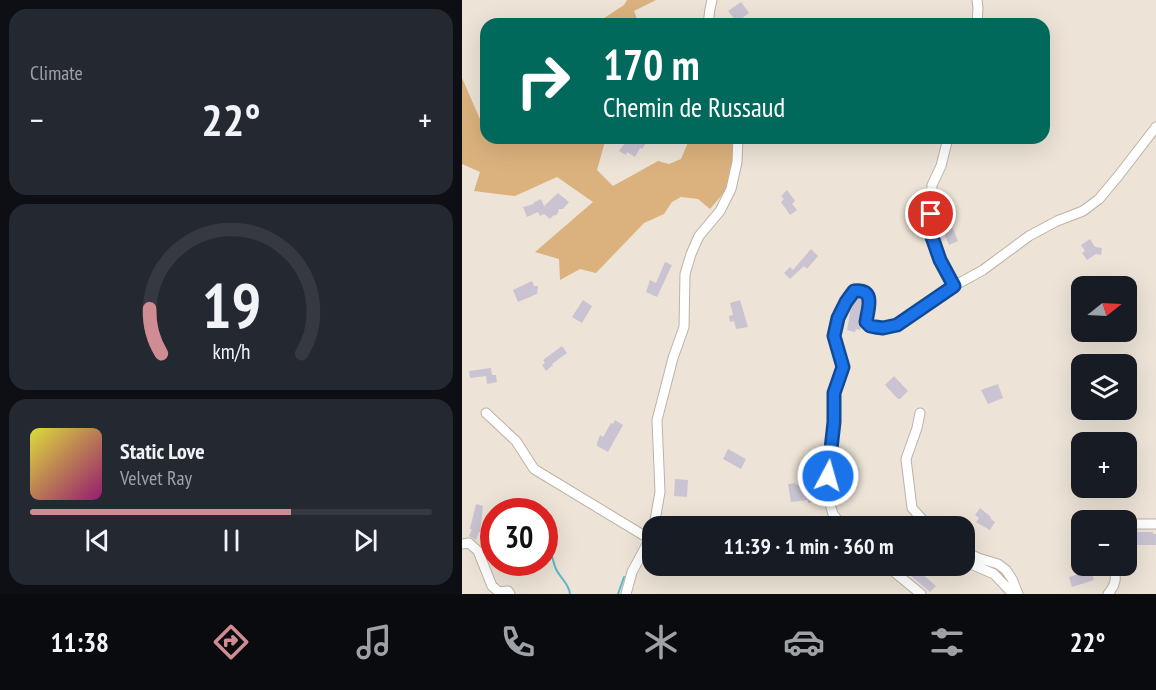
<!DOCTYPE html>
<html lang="en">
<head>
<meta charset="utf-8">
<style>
	:root { --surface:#171b24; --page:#242831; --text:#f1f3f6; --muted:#9ea1a6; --line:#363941; --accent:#cf8c93 }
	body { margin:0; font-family:"PT Sans Narrow",sans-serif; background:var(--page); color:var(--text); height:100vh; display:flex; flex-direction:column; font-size:22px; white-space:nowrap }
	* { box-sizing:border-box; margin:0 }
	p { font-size:20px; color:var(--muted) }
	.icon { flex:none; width:33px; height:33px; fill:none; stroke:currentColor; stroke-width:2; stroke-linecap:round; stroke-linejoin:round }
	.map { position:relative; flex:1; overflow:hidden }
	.drawer { display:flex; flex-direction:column; gap:9px; padding:9px; background:#0d0f14; width:462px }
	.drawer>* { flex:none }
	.hud { position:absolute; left:18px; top:18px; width:570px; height:126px; border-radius:18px; box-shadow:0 6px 24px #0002; background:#00695c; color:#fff; overflow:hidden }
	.needle { width:39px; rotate:72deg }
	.tools { position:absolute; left:609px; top:276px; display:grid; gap:12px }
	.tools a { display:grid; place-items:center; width:66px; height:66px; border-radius:12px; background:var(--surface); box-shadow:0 6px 24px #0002; font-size:30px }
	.speed { position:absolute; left:18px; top:498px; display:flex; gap:12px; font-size:30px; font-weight:700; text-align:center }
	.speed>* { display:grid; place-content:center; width:78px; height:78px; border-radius:50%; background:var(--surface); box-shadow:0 6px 24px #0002; line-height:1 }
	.speed .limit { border:9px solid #d22; background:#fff; color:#111 }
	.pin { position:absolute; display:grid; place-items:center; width:51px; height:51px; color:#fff; margin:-26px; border:3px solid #fff; border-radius:50%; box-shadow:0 2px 6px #0007 }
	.me { position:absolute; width:66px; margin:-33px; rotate:6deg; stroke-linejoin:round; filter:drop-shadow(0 0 4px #0008) }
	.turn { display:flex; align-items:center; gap:21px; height:126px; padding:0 24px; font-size:27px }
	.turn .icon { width:78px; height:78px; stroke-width:2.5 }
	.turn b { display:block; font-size:42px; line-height:51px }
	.big { font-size:45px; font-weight:700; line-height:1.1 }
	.drawer .widget { flex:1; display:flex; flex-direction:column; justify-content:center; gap:9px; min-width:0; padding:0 21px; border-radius:18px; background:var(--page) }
	.drawer .dial { align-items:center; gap:0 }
	.dial svg { height:156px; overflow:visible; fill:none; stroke:var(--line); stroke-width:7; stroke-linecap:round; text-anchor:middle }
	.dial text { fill:var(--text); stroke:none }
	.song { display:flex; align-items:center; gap:18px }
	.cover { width:72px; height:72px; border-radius:9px; background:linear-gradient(135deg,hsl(60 70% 55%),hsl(320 70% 35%)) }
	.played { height:6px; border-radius:3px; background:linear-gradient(90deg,var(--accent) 65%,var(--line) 65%) }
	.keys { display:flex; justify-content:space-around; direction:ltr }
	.heat { display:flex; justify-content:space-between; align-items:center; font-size:33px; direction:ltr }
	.trip { position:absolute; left:180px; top:516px; width:333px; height:60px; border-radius:18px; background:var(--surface); box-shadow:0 6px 24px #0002; font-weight:700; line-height:60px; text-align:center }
	.dock { display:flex; height:96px; justify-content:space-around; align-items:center; background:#090b0e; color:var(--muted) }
	.dock .icon { width:42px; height:42px }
	.dock .selected { color:var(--accent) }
	.dock b { font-size:27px; color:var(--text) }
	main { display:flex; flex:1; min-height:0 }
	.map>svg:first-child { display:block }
	.green { fill:#dbb27e }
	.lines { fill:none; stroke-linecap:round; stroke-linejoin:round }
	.stream { stroke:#5db7ce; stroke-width:2 }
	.building { fill:#cac4d2 }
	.street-casing { stroke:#bcb2a7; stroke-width:11 }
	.street { stroke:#fff; stroke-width:9 }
	.route-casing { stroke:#114b97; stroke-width:15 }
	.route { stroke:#1a73e8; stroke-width:10 }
</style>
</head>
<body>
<main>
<section class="drawer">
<div class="widget"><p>Climate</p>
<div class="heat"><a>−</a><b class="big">22°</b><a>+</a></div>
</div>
<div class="widget dial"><svg viewBox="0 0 100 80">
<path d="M14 69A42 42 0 1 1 86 69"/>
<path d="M14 69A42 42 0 0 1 8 46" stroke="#cf8c93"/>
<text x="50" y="56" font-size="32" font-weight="700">19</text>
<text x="50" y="72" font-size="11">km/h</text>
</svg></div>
<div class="widget">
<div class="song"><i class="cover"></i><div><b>Static Love</b><p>Velvet Ray</p></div></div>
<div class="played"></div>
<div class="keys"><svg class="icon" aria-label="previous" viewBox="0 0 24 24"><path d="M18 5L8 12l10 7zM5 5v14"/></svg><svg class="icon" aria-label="pause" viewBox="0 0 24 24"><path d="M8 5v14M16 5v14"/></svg><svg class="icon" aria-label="next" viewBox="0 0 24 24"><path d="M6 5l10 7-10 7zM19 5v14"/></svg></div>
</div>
</section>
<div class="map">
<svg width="694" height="594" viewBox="0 0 694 594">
	<rect width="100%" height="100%" fill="#ede3d7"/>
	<path class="green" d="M 165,0 L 194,0 L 172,11 L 177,24 L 133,24 L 162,5 Z
		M 0,78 L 21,126 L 24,126 L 24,138 L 144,138 L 135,170 L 151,186 L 196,161 L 207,164 L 219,159 L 228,138 L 273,138 L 270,170 L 264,190 L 248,209 L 236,199 L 219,197 L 210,202 L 202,214 L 182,223 L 134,273 L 118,269 L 98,280 L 97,259 L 73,252 L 131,202 L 95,177 L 53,196 L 12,191 L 18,172 L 0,164 Z"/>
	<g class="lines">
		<path class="stream" d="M 59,507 L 63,512
			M 82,537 C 90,546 89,558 94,569 C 98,578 107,583 108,594
			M 156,594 L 162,577"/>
	</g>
	<path class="building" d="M 279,2 L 287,13 L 275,22 L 266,11 Z
		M 167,138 L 185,138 L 182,142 L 184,143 L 180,149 L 178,148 L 173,157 L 165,152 L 164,155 L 157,151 Z
		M 325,190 L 333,201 L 330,204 L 335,210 L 328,215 L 319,202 L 322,199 L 319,196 Z
		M 96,193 L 107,202 L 101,209 L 97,209 L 96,213 L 93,216 L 92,215 L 88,219 L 82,214 L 78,216 L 76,212 L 65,217 L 61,207 L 72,204 L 71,203 L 79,199 L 82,206 Z
		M 489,224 L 496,241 L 487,245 L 480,228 Z
		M 628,239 L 633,247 L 640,248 L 639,255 L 634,254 L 625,260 L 620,253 L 623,251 L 619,245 Z
		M 349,249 L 356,256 L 345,269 L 342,266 L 328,279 L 322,273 L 328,267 L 331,270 Z
		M 203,262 L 210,265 L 195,297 L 184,292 L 188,280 L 194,283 Z
		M 70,281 L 72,286 L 76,286 L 75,294 L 56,302 L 51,290 Z
		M 395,298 L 399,299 L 400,301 L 397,321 L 399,326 L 398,330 L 394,329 L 393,332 L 385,330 L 389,307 Z
		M 121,300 L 130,306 L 120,323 L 110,317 Z
		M 278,300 L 286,327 L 274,329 L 272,321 L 268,322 L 267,316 L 271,315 L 268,303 Z
		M 100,346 L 105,353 L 90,364 L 91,365 L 84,371 L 80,365 L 83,363 L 81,360 Z
		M 29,368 L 30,375 L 34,375 L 35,382 L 25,384 L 24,376 L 8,378 L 7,371 Z
		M 432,376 L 446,391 L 438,399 L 436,399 L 423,385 Z
		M 536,384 L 541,398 L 526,404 L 519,390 Z
		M 153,420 L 161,425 L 146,452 L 135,446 L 135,443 L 138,435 L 141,437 L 149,423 L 151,424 Z
		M 266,449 L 284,459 L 279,469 L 261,459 Z
		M 213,479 L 226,480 L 225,497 L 212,496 Z
		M 333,483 L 334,485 L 339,484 L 339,488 L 354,485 L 357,502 L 346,503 L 346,500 L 329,502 L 326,484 Z
		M 14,504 L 21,506 L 18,532 L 17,532 L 14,540 L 7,536 L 10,529 L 8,529 Z
		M 518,508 L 529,517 L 528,518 L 533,522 L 528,530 L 514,522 L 517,518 L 513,515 Z
		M 668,532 L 691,532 L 691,534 L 694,534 L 694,545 L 664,545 L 664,534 L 668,534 Z
		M 451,566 L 474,586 L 468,592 L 445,572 Z
		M 629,570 L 632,580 L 610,587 L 607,577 Z"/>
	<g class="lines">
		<defs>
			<path id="street" d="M 246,24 L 248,9 L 250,0
				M 515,24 L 516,8 L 515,0
				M 492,286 L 521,270 L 567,236 L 595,221 L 621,211 L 637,199 L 657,175 L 694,127
				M 24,413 L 54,441 L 72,469 L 181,535 L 190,538
				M 458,413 L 455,428 L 444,459 L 450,508 L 466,526
				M 664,524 L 694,524
				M 192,526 L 198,492 L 195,420 L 211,358 L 222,327 L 223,274 L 229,254 L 237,236 L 258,211 L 269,189 L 275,162 L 276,138
				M 380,526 L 371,514 L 366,497 L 366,476 L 372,422 L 372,393 L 381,367 L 372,336 L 376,318 L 384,302 L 392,291 C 414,289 406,308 404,322 L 408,326 L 413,328 L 421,328 L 435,325 L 492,286 L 478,260 L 470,237 L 469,214 L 470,185 L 479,166 L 486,138
				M 0,544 L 7,543 L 16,551 L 30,586 L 37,592 L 46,591 L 48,594
				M 502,551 L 516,558 L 536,564 L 544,570 L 550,579 L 556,594
				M 502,561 L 532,574 L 551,594
				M 425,566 L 459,594
				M 164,594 L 170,572 L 190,535
				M 646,594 C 654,585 655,577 651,566"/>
		</defs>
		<use href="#street" class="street-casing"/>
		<use href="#street" class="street"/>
	</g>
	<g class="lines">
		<defs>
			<path id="route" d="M 366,476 L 372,422 L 372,393 L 381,367 L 372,336 L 376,318 L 384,302 L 392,291 C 414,289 406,308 404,322 L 408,326 L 413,327 L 421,328 L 435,325 L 492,286 L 478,260 L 470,237 L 469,214"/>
		</defs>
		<use href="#route" class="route-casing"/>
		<use href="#route" class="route"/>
	</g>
</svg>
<div class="tools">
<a><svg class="needle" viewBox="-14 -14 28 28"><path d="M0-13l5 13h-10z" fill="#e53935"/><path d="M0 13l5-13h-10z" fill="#9ea1a6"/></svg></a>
<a><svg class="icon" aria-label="layers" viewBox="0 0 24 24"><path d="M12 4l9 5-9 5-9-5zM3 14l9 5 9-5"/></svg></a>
<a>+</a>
<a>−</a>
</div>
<div class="speed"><div class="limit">30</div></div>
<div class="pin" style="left:469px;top:214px;background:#d93025"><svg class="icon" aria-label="arrive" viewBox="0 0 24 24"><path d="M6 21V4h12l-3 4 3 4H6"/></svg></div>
<svg class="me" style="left:366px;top:476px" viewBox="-20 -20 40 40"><circle r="17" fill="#1a73e8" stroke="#fff" stroke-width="3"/><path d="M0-11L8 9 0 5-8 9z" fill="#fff"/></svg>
<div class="trip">11:39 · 1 min · 360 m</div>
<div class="hud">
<div class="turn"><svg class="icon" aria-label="right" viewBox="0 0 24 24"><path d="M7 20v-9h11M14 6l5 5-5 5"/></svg><div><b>170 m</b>Chemin de Russaud</div></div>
</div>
</div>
</main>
<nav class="dock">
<b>11:38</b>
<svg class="icon selected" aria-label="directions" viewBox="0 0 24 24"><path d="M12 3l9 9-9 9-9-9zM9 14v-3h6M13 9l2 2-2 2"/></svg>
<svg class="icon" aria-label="music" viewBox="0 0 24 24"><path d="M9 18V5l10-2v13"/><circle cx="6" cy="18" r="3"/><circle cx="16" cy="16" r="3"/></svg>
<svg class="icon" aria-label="phone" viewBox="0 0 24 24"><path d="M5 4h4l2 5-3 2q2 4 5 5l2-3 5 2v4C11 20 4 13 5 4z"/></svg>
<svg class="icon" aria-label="climate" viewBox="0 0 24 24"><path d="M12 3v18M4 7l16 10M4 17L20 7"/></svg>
<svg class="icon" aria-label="car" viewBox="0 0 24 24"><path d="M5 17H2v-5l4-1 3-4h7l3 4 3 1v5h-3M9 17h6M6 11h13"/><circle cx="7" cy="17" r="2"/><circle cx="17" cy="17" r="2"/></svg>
<svg class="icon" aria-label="filters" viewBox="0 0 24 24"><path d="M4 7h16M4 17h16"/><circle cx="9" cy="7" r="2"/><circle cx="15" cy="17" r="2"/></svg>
<b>22°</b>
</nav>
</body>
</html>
